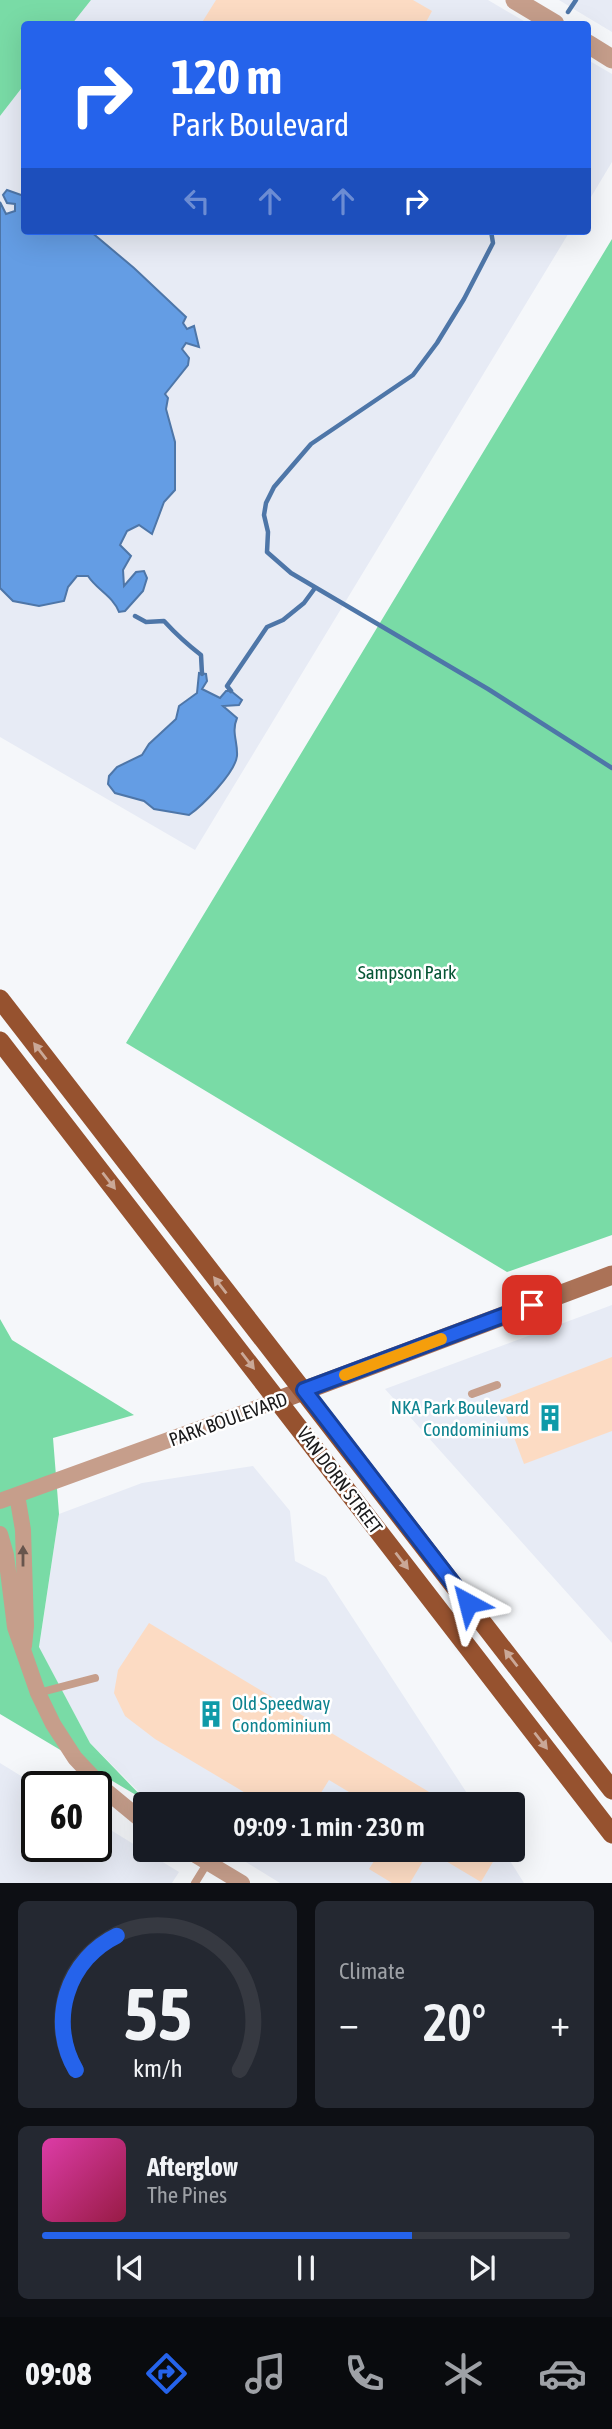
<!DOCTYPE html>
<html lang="en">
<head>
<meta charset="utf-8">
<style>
	:root { --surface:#171b24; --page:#242831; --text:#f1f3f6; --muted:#9ea1a6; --line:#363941; --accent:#2563eb }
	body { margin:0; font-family:"Asap Condensed",sans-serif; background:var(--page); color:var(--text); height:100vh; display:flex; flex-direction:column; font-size:26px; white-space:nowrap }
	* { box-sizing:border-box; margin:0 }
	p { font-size:23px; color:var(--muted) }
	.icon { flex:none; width:38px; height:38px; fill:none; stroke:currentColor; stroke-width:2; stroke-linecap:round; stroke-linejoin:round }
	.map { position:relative; height:1883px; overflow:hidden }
	.details { display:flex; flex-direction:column; gap:18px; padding:18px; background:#0d0f14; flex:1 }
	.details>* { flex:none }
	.guide { position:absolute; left:21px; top:21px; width:570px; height:214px; border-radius:7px; box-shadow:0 7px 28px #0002; background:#2563eb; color:#fff; overflow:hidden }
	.speed { position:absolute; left:21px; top:1771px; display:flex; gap:14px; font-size:35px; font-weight:700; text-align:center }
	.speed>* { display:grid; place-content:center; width:91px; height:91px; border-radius:50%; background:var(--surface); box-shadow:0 7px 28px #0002; line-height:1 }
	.speed .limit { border:4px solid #111; border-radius:10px; background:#fff; color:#111 }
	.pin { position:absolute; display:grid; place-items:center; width:60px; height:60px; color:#fff; margin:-30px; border-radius:14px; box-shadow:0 4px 10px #0006 }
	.me { position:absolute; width:77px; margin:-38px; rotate:322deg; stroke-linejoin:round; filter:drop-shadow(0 0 5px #0008) }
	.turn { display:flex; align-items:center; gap:24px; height:147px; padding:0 35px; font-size:32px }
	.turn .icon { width:91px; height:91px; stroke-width:2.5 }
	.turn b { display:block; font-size:49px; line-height:60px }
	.lanes { display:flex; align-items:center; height:66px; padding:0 35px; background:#0003; justify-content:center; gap:35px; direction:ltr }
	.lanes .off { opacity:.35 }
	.big { font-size:52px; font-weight:600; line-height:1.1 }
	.details .card { flex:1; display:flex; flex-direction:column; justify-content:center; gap:10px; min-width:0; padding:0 24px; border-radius:10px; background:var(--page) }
	.details .dial { align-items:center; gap:0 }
	.dial svg { height:182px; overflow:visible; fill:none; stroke:var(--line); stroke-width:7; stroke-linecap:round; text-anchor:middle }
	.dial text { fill:var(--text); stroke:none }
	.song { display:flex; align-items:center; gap:21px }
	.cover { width:84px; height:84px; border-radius:10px; background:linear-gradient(135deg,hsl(320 70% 55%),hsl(340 70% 35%)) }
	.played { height:7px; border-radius:4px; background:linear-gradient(90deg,var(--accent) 70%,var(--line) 70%) }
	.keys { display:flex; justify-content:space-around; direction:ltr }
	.heat { display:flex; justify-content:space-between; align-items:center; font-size:38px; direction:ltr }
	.details .tiles { flex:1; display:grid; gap:18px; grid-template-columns:1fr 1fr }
	.card:last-child { grid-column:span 2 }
	.trip { position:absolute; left:133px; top:1792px; width:392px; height:70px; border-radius:7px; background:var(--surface); box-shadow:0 7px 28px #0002; font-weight:600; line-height:70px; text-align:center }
	.menu { display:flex; height:112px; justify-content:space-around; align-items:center; background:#090b0e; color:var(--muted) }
	.menu .icon { width:49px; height:49px }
	.menu .on { color:var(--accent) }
	.menu b { font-size:32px; color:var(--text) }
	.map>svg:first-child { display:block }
	.built { fill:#e7ebf5 }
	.green { fill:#79dba6 }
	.water { fill:#649de4; stroke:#4e76a8; stroke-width:2 }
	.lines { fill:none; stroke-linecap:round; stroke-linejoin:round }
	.stream { stroke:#4e76a8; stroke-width:4.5 }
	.building { fill:#fcdbc3 }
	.service { stroke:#c69e8b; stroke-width:8 }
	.minor { stroke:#c69e8b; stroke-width:16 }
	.tertiary { stroke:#c69e8b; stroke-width:19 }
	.secondary { stroke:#ab7257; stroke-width:19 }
	.primary { stroke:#96522f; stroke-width:19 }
	.oneway { fill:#caa897 }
	.oneway2 { fill:#67554d }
	.route-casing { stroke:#184099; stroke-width:18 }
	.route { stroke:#2563eb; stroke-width:12 }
	.slow { stroke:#f59e0b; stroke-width:12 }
	.labels { text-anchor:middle; stroke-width:5; stroke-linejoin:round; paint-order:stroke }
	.park-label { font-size:19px; fill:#065635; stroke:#fff }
	.culture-label { font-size:19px; fill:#0d838f; stroke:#fff; text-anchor:end }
	.street-label { font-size:19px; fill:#1a1a1b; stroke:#fff }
</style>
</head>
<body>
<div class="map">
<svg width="612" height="1883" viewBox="0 0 612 1883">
	<rect width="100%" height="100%" fill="#f5f7fa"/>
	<path class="built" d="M 91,0 L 488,0 L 529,24 L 72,24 Z
		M 559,0 L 612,0 L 612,32 L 577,11 Z
		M 588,60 L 612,74 L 612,162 L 588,202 Z
		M 24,85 L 24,231 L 570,231 L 195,850 L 0,737 L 0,116 Z
		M 612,1305 L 612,1643 L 385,1389 Z
		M 253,1466 L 290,1511 L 295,1561 L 326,1577 L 474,1804 L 151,1804 L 90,1743 L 39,1648 L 59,1514 L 142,1483 Z
		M 0,1763 L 39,1787 L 37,1787 L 37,1846 L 96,1846 L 96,1821 L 179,1872 L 172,1883 L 0,1883 Z
		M 226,1850 L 503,1850 L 524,1883 L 280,1883 Z"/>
	<path class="green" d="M 0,0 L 91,0 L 72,24 L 24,24 L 24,85 L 0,116 Z
		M 612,239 L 612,1235 L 507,1272 L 126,1043 Z
		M 0,1319 L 12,1340 L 134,1415 L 53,1438 L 59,1514 L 39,1647 L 90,1743 L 146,1801 L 0,1714 Z"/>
	<path class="water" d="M 7,190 L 24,196 L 24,231 L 90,231 L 134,268 L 186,317 L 183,323 L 187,329 L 194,326 L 199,347 L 186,343 L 182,349 L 189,358 L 188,365 L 165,394 L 168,398 L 166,409 L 175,442 L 175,490 L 164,502 L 152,534 L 139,525 L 127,531 L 120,545 L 131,556 L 123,570 L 124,586 L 136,572 L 144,571 L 147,578 L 143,591 L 125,611 L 119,612 C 113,596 97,590 88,576 L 77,576 L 68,587 L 64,601 L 39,606 L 13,601 L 0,588 L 0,202 L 6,214 L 15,211 L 15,204 L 7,203 L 3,195 Z
		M 199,673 L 206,674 L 207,681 L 202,689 L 220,698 L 226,691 L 231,691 L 242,700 L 239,705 L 223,706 L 237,718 C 231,732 238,742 237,756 C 235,773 202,806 189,815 L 154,809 L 144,801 L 115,793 L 108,784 L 109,776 L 117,767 L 142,755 L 149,744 L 176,719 L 179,706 L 197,693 Z"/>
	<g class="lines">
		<path class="stream" d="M 568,12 L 576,0
			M 491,231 L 493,243 L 464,299 L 437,343 L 413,375 L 311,444 L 274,487 L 266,503 L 264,515 L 268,532 L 267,552 L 291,573 L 488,689 L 612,768
			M 135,616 L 146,622 L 164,621 C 175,633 188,645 201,655 L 202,674
			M 231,691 L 227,686 L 267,627 L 283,620 L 304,603 L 315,588"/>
	</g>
	<path class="building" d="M 216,0 L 413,0 L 432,11 L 425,24 L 201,24 Z
		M 612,1357 L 612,1431 L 524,1464 L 500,1400 Z
		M 149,1623 L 449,1804 L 369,1804 L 329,1780 L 314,1804 L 264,1804 L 155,1739 L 125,1716 L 114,1693 L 118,1670 Z
		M 381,1850 L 500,1850 L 481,1882 L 429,1851 L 410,1883 L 392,1883 L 369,1869 Z"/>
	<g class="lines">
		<path class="service" d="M 472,1394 L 497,1385
			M 38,1693 L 95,1678
			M 195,1883 L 208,1862"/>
		<path class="minor" d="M 17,1495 L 23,1530 L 26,1626 L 24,1646
			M 0,1501 L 279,1400
			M 0,1534 L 6,1555 L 15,1627 L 38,1693 L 53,1724 L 75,1758 L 105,1790 L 145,1823
			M 187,1850 L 242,1883"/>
		<path class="tertiary" d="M 515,0 L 555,24
			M 588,44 L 612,59"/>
		<path class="secondary" d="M 279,1400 L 612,1275"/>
		<path class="primary" d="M 0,999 L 612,1790
			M 0,1041 L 612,1834"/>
	</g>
	<defs><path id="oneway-solid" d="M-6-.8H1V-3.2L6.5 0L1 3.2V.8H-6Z" transform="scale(1.75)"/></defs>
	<g class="oneway">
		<use href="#oneway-solid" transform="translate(40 1051) rotate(-128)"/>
		<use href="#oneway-solid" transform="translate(109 1181) rotate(52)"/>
		<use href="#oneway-solid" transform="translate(220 1285) rotate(-128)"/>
		<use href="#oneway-solid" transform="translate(248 1361) rotate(52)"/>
		<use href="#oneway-solid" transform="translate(402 1561) rotate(52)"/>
		<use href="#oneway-solid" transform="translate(511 1658) rotate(-128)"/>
		<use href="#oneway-solid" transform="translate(541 1741) rotate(52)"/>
	</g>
	<use class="oneway2" href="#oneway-solid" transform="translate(23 1556) rotate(-90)"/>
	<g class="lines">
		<defs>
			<path id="route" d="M 468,1603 L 304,1390 L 532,1305"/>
		</defs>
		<use href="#route" class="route-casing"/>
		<use href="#route" class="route"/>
		<path class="slow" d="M 345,1375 L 441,1339"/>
	</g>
	<defs>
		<symbol id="building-bare" viewBox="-9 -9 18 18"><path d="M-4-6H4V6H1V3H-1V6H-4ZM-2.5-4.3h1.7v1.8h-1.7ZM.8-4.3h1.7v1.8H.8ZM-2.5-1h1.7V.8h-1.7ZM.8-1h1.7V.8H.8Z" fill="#0f9aa8" stroke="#fff" stroke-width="2.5" paint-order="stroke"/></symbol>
	</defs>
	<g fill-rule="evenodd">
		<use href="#building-bare" x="531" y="1399" width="38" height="38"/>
		<use href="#building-bare" x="192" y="1695" width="38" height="38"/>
	</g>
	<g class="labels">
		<g class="park-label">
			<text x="407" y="979">Sampson Park</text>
		</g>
		<g class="culture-label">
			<text x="529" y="1414">NKA Park Boulevard<tspan x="529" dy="22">Condominiums</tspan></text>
			<text x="232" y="1710" text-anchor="start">Old Speedway<tspan x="232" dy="22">Condominium</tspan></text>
		</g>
		<g class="street-label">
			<text transform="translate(228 1419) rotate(-20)" y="7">PARK BOULEVARD</text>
			<text transform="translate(340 1480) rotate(53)" y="7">VAN DORN STREET</text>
		</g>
	</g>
</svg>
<div class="speed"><div class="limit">60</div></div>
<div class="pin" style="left:532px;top:1305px;background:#d93025"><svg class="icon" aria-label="arrive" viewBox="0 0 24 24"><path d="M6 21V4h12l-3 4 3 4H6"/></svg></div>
<svg class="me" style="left:468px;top:1603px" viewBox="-20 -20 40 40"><path d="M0-17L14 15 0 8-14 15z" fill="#2563eb" stroke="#fff" stroke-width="4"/></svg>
<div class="trip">09:09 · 1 min · 230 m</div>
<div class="guide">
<div class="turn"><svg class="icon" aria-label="right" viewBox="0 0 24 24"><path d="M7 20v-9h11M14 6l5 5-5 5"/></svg><div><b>120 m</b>Park Boulevard</div></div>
<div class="lanes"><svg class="icon off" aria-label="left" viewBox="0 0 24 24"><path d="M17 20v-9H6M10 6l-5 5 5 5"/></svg><svg class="icon off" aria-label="ahead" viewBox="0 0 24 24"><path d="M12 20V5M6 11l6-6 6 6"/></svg><svg class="icon off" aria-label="ahead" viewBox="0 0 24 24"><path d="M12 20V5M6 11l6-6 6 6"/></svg><svg class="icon" aria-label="right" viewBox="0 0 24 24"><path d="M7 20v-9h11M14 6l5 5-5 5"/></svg></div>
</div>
</div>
<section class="details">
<div class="tiles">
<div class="card dial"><svg viewBox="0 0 100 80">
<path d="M14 69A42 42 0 1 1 86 69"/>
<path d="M14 69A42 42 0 0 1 32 10" stroke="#2563eb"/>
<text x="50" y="56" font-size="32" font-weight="700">55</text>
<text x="50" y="72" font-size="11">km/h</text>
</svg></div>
<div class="card"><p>Climate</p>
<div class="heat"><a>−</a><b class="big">20°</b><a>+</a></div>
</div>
<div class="card">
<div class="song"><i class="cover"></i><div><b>Afterglow</b><p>The Pines</p></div></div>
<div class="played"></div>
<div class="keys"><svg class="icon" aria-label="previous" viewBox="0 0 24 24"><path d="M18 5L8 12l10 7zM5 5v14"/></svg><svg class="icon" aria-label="pause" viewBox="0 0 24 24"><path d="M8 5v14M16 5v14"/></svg><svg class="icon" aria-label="next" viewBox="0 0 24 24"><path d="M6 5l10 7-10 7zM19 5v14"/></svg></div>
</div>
</div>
</section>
<nav class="menu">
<b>09:08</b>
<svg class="icon on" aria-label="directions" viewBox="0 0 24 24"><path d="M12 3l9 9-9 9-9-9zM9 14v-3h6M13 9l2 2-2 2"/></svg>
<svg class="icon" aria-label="music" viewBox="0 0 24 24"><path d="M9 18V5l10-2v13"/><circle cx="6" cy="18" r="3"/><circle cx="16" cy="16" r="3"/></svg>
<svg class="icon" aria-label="phone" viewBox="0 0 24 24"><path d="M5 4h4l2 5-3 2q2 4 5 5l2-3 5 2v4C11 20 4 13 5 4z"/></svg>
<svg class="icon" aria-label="climate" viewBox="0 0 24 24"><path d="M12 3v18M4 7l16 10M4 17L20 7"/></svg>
<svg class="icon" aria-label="car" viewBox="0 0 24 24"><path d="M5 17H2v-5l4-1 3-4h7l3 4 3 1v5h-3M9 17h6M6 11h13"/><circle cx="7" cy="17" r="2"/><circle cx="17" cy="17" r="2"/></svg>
</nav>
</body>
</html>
